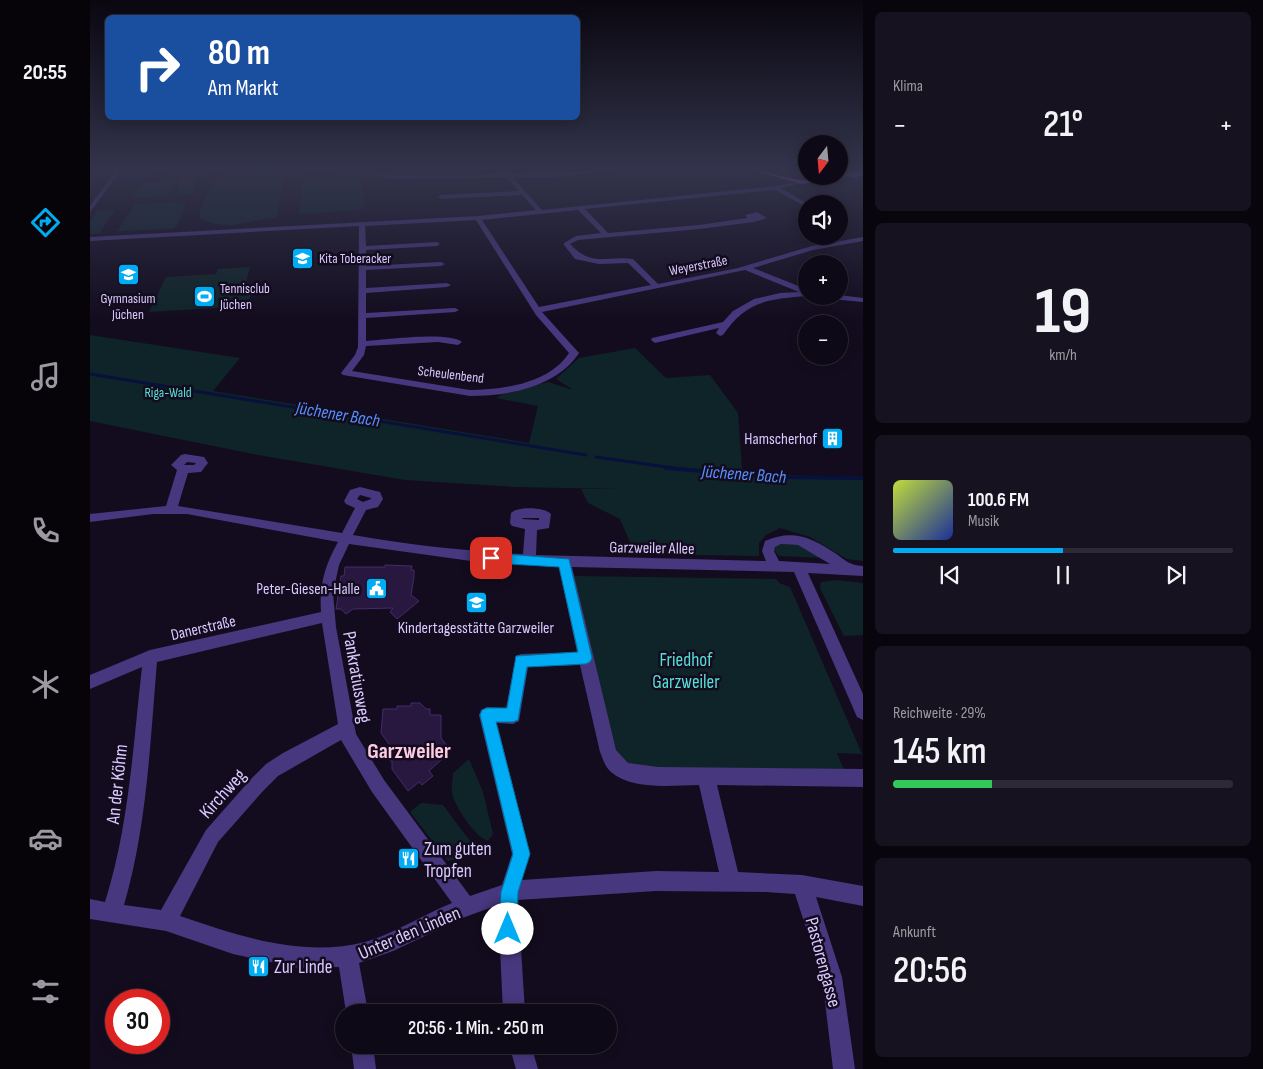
<!DOCTYPE html>
<html lang="de">
<head>
<meta charset="utf-8">
<style>
	:root { --surface:#0e0916; --page:#17121f; --text:#f1f3f6; --muted:#9b9aa1; --line:#2e2a35; --accent:#00acf4 }
	body { margin:0; font-family:"Sofia Sans Condensed",sans-serif; background:var(--page); color:var(--text); height:100vh; display:flex; flex-direction:column; font-size:19px; white-space:nowrap }
	* { box-sizing:border-box; margin:0 }
	p { font-size:16px; color:var(--muted) }
	.icon { flex:none; width:28px; height:28px; fill:none; stroke:currentColor; stroke-width:2; stroke-linecap:round; stroke-linejoin:round }
	.map { position:relative; flex:1; overflow:hidden }
	.drawer { display:flex; flex-direction:column; gap:12px; padding:12px; background:#08050c; width:400px }
	.drawer>* { flex:none }
	.guide { position:absolute; left:15px; top:15px; width:475px; height:105px; border-radius:8px; box-shadow:0 2px 12px #0003,0 0 0 1px var(--line); background:#1a4fa0; color:#fff; overflow:hidden }
	.needle { width:32px; rotate:196deg }
	.tools { position:absolute; left:708px; top:135px; display:grid; gap:10px }
	.tools a { display:grid; place-items:center; width:50px; height:50px; border-radius:50%; background:var(--surface); box-shadow:0 2px 12px #0003,0 0 0 1px var(--line); font-size:25px }
	.speed { position:absolute; left:15px; top:989px; display:flex; gap:10px; font-size:25px; font-weight:700; text-align:center }
	.speed>* { display:grid; place-content:center; width:65px; height:65px; border-radius:50%; background:var(--surface); box-shadow:0 2px 12px #0003,0 0 0 1px var(--line); line-height:1 }
	.speed .limit { border:8px solid #d22; background:#fff; color:#111 }
	.pin { position:absolute; display:grid; place-items:center; width:42px; height:42px; color:#fff; margin:-21px; border-radius:10px; box-shadow:0 2px 8px #0006 }
	.me { position:absolute; width:55px; margin:-28px; rotate:0deg; stroke-linejoin:round; filter:drop-shadow(0 0 4px #0008) }
	.turn { display:flex; align-items:center; gap:18px; height:105px; padding:0 20px; font-size:22px }
	.turn .icon { width:65px; height:65px; stroke-width:2.5 }
	.turn b { display:block; font-size:35px; line-height:42px }
	.big { font-size:38px; font-weight:600; line-height:1.1 }
	.drawer .tile { flex:1; display:flex; flex-direction:column; justify-content:center; gap:8px; min-width:0; padding:0 18px; border-radius:8px; background:var(--page) }
	.drawer .dial { align-items:center; gap:0 }
	.dial b { font-size:65px; line-height:1 }
	.song { display:flex; align-items:center; gap:15px }
	.cover { width:60px; height:60px; border-radius:8px; background:linear-gradient(135deg,hsl(70 70% 55%),hsl(230 70% 35%)) }
	.played { height:5px; border-radius:2px; background:linear-gradient(90deg,var(--accent) 50%,var(--line) 50%) }
	.keys { display:flex; justify-content:space-around; direction:ltr }
	.heat { display:flex; justify-content:space-between; align-items:center; font-size:28px; direction:ltr }
	.charge { height:8px; border-radius:4px; background:linear-gradient(90deg,#34c759 29%,var(--line) 0) }
	.trip { position:absolute; left:245px; top:1004px; width:282px; height:50px; border-radius:25px; background:var(--surface); box-shadow:0 2px 12px #0003,0 0 0 1px var(--line); font-weight:600; line-height:50px; text-align:center }
	main { display:flex; flex:1; min-height:0 }
	.tab-bar { display:flex; flex-direction:column; width:90px; justify-content:space-around; align-items:center; background:#060409; color:var(--muted) }
	.tab-bar .icon { width:35px; height:35px }
	.tab-bar .current { color:var(--accent) }
	.tab-bar b { font-size:22px; color:var(--text) }
	.map>svg:first-child { display:block }
	.green { fill:#0f2428 }
	.lines { fill:none; stroke-linecap:round; stroke-linejoin:round }
	.stream-far2 { stroke:#08113b; stroke-width:2 }
	.stream-far1 { stroke:#08113b; stroke-width:3 }
	.stream { stroke:#08113b; stroke-width:4 }
	.building { fill:#28183f; stroke:#442a6b }
	.minor { fill:#47377e; fill-rule:evenodd }
	.major { fill:#e050ff; fill-rule:evenodd }
	.route { fill:#00acf4; stroke:#00709f }
	.labels { text-anchor:middle; stroke-width:5; stroke-linejoin:round; paint-order:stroke }
	.far-poi-label { font-size:14px; fill:#dac9ff; stroke:#130c1e; text-anchor:start }
	.far-street-label { font-size:14px; fill:#dac9ff; stroke:#130c1e }
	.far-park-label { font-size:14px; fill:#56dfd7; stroke:#130c1e }
	.poi-label { font-size:16px; fill:#dac9ff; stroke:#130c1e; text-anchor:end }
	.street-label { font-size:16px; fill:#dac9ff; stroke:#130c1e }
	.water-label { font-size:18px; font-style:italic; fill:#5790ff; stroke:#130c1e }
	.near-park-label { font-size:19px; fill:#56dfd7; stroke:#130c1e }
	.near-street-label { font-size:19px; fill:#dac9ff; stroke:#130c1e }
	.near-poi-label { font-size:19px; fill:#dac9ff; stroke:#130c1e; text-anchor:start }
	.near-quarter-label { font-size:22px; font-weight:bold; fill:#ffcbe2; stroke:#130c1e }
</style>
</head>
<body>
<main>
<nav class="tab-bar">
<b>20:55</b>
<svg class="icon current" aria-label="directions" viewBox="0 0 24 24"><path d="M12 3l9 9-9 9-9-9zM9 14v-3h6M13 9l2 2-2 2"/></svg>
<svg class="icon" aria-label="music" viewBox="0 0 24 24"><path d="M9 18V5l10-2v13"/><circle cx="6" cy="18" r="3"/><circle cx="16" cy="16" r="3"/></svg>
<svg class="icon" aria-label="phone" viewBox="0 0 24 24"><path d="M5 4h4l2 5-3 2q2 4 5 5l2-3 5 2v4C11 20 4 13 5 4z"/></svg>
<svg class="icon" aria-label="climate" viewBox="0 0 24 24"><path d="M12 3v18M4 7l16 10M4 17L20 7"/></svg>
<svg class="icon" aria-label="car" viewBox="0 0 24 24"><path d="M5 17H2v-5l4-1 3-4h7l3 4 3 1v5h-3M9 17h6M6 11h13"/><circle cx="7" cy="17" r="2"/><circle cx="17" cy="17" r="2"/></svg>
<svg class="icon" aria-label="filters" viewBox="0 0 24 24"><path d="M4 7h16M4 17h16"/><circle cx="9" cy="7" r="2"/><circle cx="15" cy="17" r="2"/></svg>
</nav>
<div class="map">
<svg width="773" height="1069" viewBox="0 0 773 1069">
	<rect width="100%" height="100%" fill="#130c1e"/>
	<path class="green" d="M 158,172 L 177,172 L 194,176 L 187,217 C 160,219 139,233 111,219 L 109,213 L 122,182 L 136,176 Z
		M 271,176 L 275,209 L 209,214 L 212,179 Z
		M 107,177 L 102,194 L 85,195 L 90,178 Z
		M 83,179 L 87,180 L 81,193 L 78,195 L 53,199 L 42,197 L 53,183 Z
		M 83,202 L 96,204 L 87,226 L 82,229 L 27,231 L 45,204 Z
		M 25,210 L 9,234 L 0,234 L 0,221 L 7,211 Z
		M 160,267 L 155,286 L 163,286 L 158,306 L 59,312 L 76,277 L 126,274 L 128,269 Z
		M 0,335 L 150,358 L 123,391 L 439,443 L 448,406 L 406,398 L 414,393 L 458,382 L 483,390 L 466,379 L 489,358 L 545,348 L 576,378 L 620,375 L 648,413 L 652,470 L 686,474 L 773,479 L 773,561 L 757,559 L 720,537 L 690,528 L 676,535 L 669,543 L 669,556 L 545,554 L 530,519 L 498,503 L 491,489 L 529,489 L 426,487 L 315,480 L 163,454 L 0,421 Z
		M 691,544 L 710,545 L 736,558 L 689,556 L 684,550 L 686,546 Z
		M 484,576 L 686,579 L 689,583 L 700,587 L 772,754 L 747,753 L 755,773 L 549,772 L 527,763 Z
		M 747,580 L 773,583 L 773,635 L 754,636 L 730,588 L 731,582 Z
		M 379,759 L 393,792 L 403,834 L 398,841 C 385,837 365,807 362,793 C 361,787 363,779 363,773 Z
		M 331,803 L 353,805 L 383,845 L 383,850 L 385,852 L 382,856 L 358,861 L 320,812 Z"/>
	<g class="lines">
		<path class="stream-far2" d="M 214,170 L 306,174
			M 0,183 L 136,170"/>
		<path class="stream-far1" d="M 0,374 L 496,455
			M 506,457 L 591,469"/>
		<path class="stream" d="M 576,468 L 688,477 L 773,478"/>
	</g>
	<path class="building" d="M 295,565 L 322,566 L 321,570 L 324,570 L 324,577 L 321,595 L 329,601 L 307,619 L 300,612 L 303,608 L 263,609 L 256,614 L 251,609 L 246,609 L 251,576 L 254,576 L 255,567 L 295,567 Z
		M 321,703 L 330,703 L 336,709 L 340,709 L 340,715 L 351,715 L 351,738 L 361,751 L 339,771 L 343,776 L 332,785 L 329,782 L 318,791 L 302,769 L 302,761 L 300,761 L 301,747 L 291,733 L 293,709 L 307,709 L 307,706 L 321,706 Z"/>
	<g class="lines">
		<path class="minor" d="M 26,170 L 32,170 L 0,212 L 0,206 Z
			M 414,170 L 419,174 L 528,170 L 466,177 L 422,177 L 452,210 L 686,186 L 712,181 L 712,183 L 691,188 L 718,204 L 716,204 L 716,207 L 685,190 L 495,209 L 518,233 L 609,225 L 657,218 L 655,215 L 667,212 L 677,218 L 664,222 L 609,229 L 488,240 L 480,244 C 503,268 515,255 543,259 L 568,284 L 648,268 L 722,246 L 773,237 L 773,241 L 723,250 L 663,268 L 716,289 L 717,296 C 678,299 656,301 633,335 L 630,336 L 626,333 L 629,328 L 565,343 L 561,340 L 562,338 L 633,322 L 643,311 L 664,299 L 690,293 L 709,292 L 655,270 L 452,312 L 489,353 C 467,387 418,396 380,396 L 253,375 L 251,373 L 265,355 L 268,347 L 269,226 L 0,241 L 0,237 L 388,216 L 446,210 L 432,195 L 351,199 L 348,197 L 351,195 L 429,191 L 416,177 L 302,179 L 286,175 L 289,173 L 302,175 L 413,174 L 411,172 ZM 488,210 L 511,233 L 486,236 L 474,243 L 474,245 L 485,259 L 509,264 L 538,263 L 561,285 L 449,307 L 392,220 ZM 386,220 L 446,315 L 479,353 C 460,383 413,390 380,390 L 262,371 L 274,355 L 276,346 L 348,342 L 368,345 L 372,342 C 358,331 296,340 276,341 L 276,318 L 365,312 L 369,310 L 365,308 L 276,313 L 276,293 L 357,287 L 361,285 L 357,283 L 276,288 L 276,270 L 351,266 L 355,264 L 351,262 L 276,266 L 276,250 L 347,246 L 350,244 L 347,242 L 276,246 L 275,226 Z
			M 749,295 L 773,298 L 773,302 L 730,298 L 726,296 Z
			M 95,454 L 114,457 L 118,463 L 111,472 L 98,473 L 88,506 L 252,533 L 265,508 L 256,504 L 254,501 L 260,490 L 270,487 L 290,492 L 293,499 L 288,507 L 276,510 L 263,535 C 319,545 376,551 433,554 L 435,529 L 422,526 L 420,523 L 421,513 C 427,506 455,507 461,514 L 459,528 L 447,530 L 446,555 L 676,561 L 672,551 L 675,541 C 702,529 721,537 745,553 C 756,561 759,565 773,566 L 773,576 L 718,573 L 773,694 L 773,720 L 767,717 L 704,572 L 482,567 L 526,750 L 538,763 L 568,767 L 773,769 L 773,787 L 627,785 L 648,872 L 712,875 L 773,886 L 773,906 L 726,897 L 752,977 L 765,1069 L 743,1069 L 732,977 L 705,894 L 676,892 L 566,891 L 428,900 L 435,1012 L 413,1012 L 408,905 L 375,917 L 303,951 L 269,963 L 278,1012 L 256,1012 L 249,967 L 209,968 L 143,954 L 76,931 L 0,919 L 0,899 L 15,902 C 39,826 43,746 52,667 L 0,689 L 0,675 L 60,650 L 231,612 C 229,585 235,565 248,542 L 97,514 L 63,514 L 0,522 L 0,514 L 76,506 L 87,470 L 81,465 L 91,455 ZM 97,462 L 106,463 L 104,465 L 94,465 ZM 270,495 L 281,498 L 281,499 L 273,502 L 267,499 ZM 433,518 L 449,518 L 449,520 L 432,519 ZM 259,544 L 381,561 L 469,567 L 487,652 L 431,654 L 426,656 L 416,708 L 397,707 L 391,710 L 389,715 L 422,854 L 412,885 L 380,896 L 294,780 L 266,734 L 246,627 L 243,593 L 249,565 ZM 691,544 L 708,545 L 740,564 L 689,561 L 684,551 L 685,547 ZM 232,623 L 248,724 L 193,753 L 176,764 L 161,779 L 116,830 L 71,910 L 34,905 C 57,826 60,744 67,662 ZM 490,665 L 510,752 C 513,759 515,767 521,772 C 543,791 583,785 609,785 L 629,872 L 566,871 L 432,880 L 440,854 L 407,723 L 423,724 L 429,721 L 438,667 ZM 251,740 L 282,792 L 362,903 C 335,914 301,935 275,942 C 212,958 149,936 90,916 L 128,842 L 173,791 L 188,776 Z
			M 261,1045 L 283,1045 L 286,1069 L 264,1069 Z
			M 419,1045 L 441,1045 L 448,1069 L 426,1069 Z"/>
		<path class="major" d="M 661,170 C 679,170 695,180 713,180 C 725,180 737,176 749,176 L 749,174 L 756,170 L 773,173 L 773,175 L 763,178 L 757,176 L 712,184 Z"/>
	</g>
	<linearGradient id="sky" x2="0" y2="1"><stop stop-color="#0a0710"/><stop offset="0.53" stop-color="#33344c"/><stop offset="1" stop-color="#33344c" stop-opacity="0"/></linearGradient>
	<rect width="773" height="320" fill="url(#sky)"/>
	<path class="route" d="M 401,553 L 479,559 L 502,658 L 500,662 L 496,664 L 437,667 L 428,720 L 423,722 L 406,722 L 440,854 L 428,892 L 427,929 L 424,936 L 418,938 L 412,936 L 409,929 L 411,892 L 423,854 L 390,715 L 392,710 L 397,708 L 417,708 L 426,656 L 488,652 L 469,567 L 401,563 L 397,561 L 395,558 L 397,555 Z"/>
	<defs>
		<symbol id="school-square" viewBox="-11 -11 22 22"><rect x="-9" y="-9" width="18" height="18" rx="4" fill="#00acf4" stroke="#130c1e"/><path d="M0-5L7-2L0 1L-7-2ZM-4 1L0 2.5L4 1V4Q0 6-4 4Z" fill="#fff"/></symbol>
		<symbol id="stadium-square" viewBox="-11 -11 22 22"><rect x="-9" y="-9" width="18" height="18" rx="4" fill="#00acf4" stroke="#130c1e"/><path d="M0-5a6.5 5 0 1 0 0 10a6.5 5 0 1 0 0-10ZM-3.5-1.8h7v3.6h-7Z" fill="#fff"/></symbol>
		<symbol id="building-square" viewBox="-11 -11 22 22"><rect x="-9" y="-9" width="18" height="18" rx="4" fill="#00acf4" stroke="#130c1e"/><path d="M-4-6H4V6H1V3H-1V6H-4ZM-2.5-4.3h1.7v1.8h-1.7ZM.8-4.3h1.7v1.8H.8ZM-2.5-1h1.7V.8h-1.7ZM.8-1h1.7V.8H.8Z" fill="#fff"/></symbol>
		<symbol id="civic-square" viewBox="-11 -11 22 22"><rect x="-9" y="-9" width="18" height="18" rx="4" fill="#00acf4" stroke="#130c1e"/><path d="M-.6-6.5H3V-4.5H.6V-3L4-1V1h2V6H-6V1h2V-1L-.6-3ZM-1.2 2.5V6h2.4V2.5Z" fill="#fff"/></symbol>
		<symbol id="restaurant-square" viewBox="-11 -11 22 22"><rect x="-9" y="-9" width="18" height="18" rx="4" fill="#00acf4" stroke="#130c1e"/><path d="M-5-6h1v4h1v-4h1v4h1v-4h1v5L-1.5 .5V6h-2V.5L-5-1ZM5-6V6H3V1.5H1.5Q1.5-4 5-6Z" fill="#fff"/></symbol>
	</defs>
	<g fill-rule="evenodd">
		<use href="#school-square" x="200" y="246" width="25" height="25"/>
		<use href="#school-square" x="26" y="262" width="25" height="25"/>
		<use href="#stadium-square" x="102" y="284" width="25" height="25"/>
		<use href="#building-square" x="730" y="426" width="25" height="25"/>
		<use href="#civic-square" x="274" y="576" width="25" height="25"/>
		<use href="#school-square" x="374" y="590" width="25" height="25"/>
		<use href="#restaurant-square" x="306" y="846" width="25" height="25"/>
		<use href="#restaurant-square" x="156" y="954" width="25" height="25"/>
	</g>
	<g class="labels">
		<g class="far-poi-label">
			<text x="229" y="263">Kita Toberacker</text>
			<text x="130" y="293">Tennisclub<tspan x="130" dy="16">Jüchen</tspan></text>
			<text x="38" y="303" text-anchor="middle">Gymnasium<tspan x="38" dy="16">Jüchen</tspan></text>
		</g>
		<g class="far-street-label">
			<text transform="translate(608 265) rotate(-11)" y="5">Weyerstraße</text>
			<text transform="translate(361 374) rotate(7)" y="5">Scheulenbend</text>
		</g>
		<g class="far-park-label">
			<text x="78" y="397">Riga-Wald</text>
		</g>
		<g class="poi-label">
			<text x="727" y="444">Hamscherhof</text>
			<text x="270" y="594">Peter-Giesen-Halle</text>
			<text x="386" y="633" text-anchor="middle">Kindertagesstätte Garzweiler</text>
		</g>
		<g class="street-label">
			<text transform="translate(562 547) rotate(1)" y="6">Garzweiler Allee</text>
			<text transform="translate(113 627) rotate(-13)" y="6">Danerstraße</text>
		</g>
		<g class="water-label">
			<text transform="translate(248 414) rotate(9)" y="6">Jüchener Bach</text>
			<text transform="translate(654 474) rotate(4)" y="6">Jüchener Bach</text>
		</g>
		<g class="near-park-label">
			<text x="596" y="666">Friedhof<tspan x="596" dy="22">Garzweiler</tspan></text>
		</g>
		<g class="near-street-label">
			<text transform="translate(268 677) rotate(80)" y="7">Pankratiusweg</text>
			<text transform="translate(26 784) rotate(-84)" y="7">An der Köhm</text>
			<text transform="translate(132 793) rotate(-48)" y="7">Kirchweg</text>
			<text transform="translate(319 932) rotate(-23)" y="7">Unter den Linden</text>
			<text transform="translate(734 962) rotate(75)" y="7">Pastorengasse</text>
		</g>
		<g class="near-poi-label">
			<text x="334" y="855">Zum guten<tspan x="334" dy="22">Tropfen</tspan></text>
			<text x="184" y="973">Zur Linde</text>
		</g>
		<g class="near-quarter-label">
			<text x="319" y="758">Garzweiler</text>
		</g>
	</g>
</svg>
<div class="tools">
<a><svg class="needle" viewBox="-14 -14 28 28"><path d="M0-13l5 13h-10z" fill="#e53935"/><path d="M0 13l5-13h-10z" fill="#9b9aa1"/></svg></a>
<a><svg class="icon" aria-label="sound" viewBox="0 0 24 24"><path d="M4 9h4l5-4v14l-5-4H4zM17 9q2 3 0 6"/></svg></a>
<a>+</a>
<a>−</a>
</div>
<div class="speed"><div class="limit">30</div></div>
<div class="pin" style="left:401px;top:558px;background:#d93025"><svg class="icon" aria-label="arrive" viewBox="0 0 24 24"><path d="M6 21V4h12l-3 4 3 4H6"/></svg></div>
<svg class="me" style="left:418px;top:929px" viewBox="-20 -20 40 40"><circle r="19" fill="#fff"/><path d="M0-13L10 11 0 6-10 11z" fill="#00acf4"/></svg>
<div class="trip">20:56 · 1 Min. · 250 m</div>
<div class="guide">
<div class="turn"><svg class="icon" aria-label="right" viewBox="0 0 24 24"><path d="M7 20v-9h11M14 6l5 5-5 5"/></svg><div><b>80 m</b>Am Markt</div></div>
</div>
</div>
<section class="drawer">
<div class="tile"><p>Klima</p>
<div class="heat"><a>−</a><b class="big">21°</b><a>+</a></div>
</div>
<div class="tile dial"><b>19</b><p>km/h</p></div>
<div class="tile">
<div class="song"><i class="cover"></i><div><b>100.6 FM</b><p>Musik</p></div></div>
<div class="played"></div>
<div class="keys"><svg class="icon" aria-label="previous" viewBox="0 0 24 24"><path d="M18 5L8 12l10 7zM5 5v14"/></svg><svg class="icon" aria-label="pause" viewBox="0 0 24 24"><path d="M8 5v14M16 5v14"/></svg><svg class="icon" aria-label="next" viewBox="0 0 24 24"><path d="M6 5l10 7-10 7zM19 5v14"/></svg></div>
</div>
<div class="tile"><p>Reichweite · 29%</p><b class="big">145 km</b><div class="charge"></div></div>
<div class="tile"><p>Ankunft</p><b class="big">20:56</b></div>
</section>
</main>
</body>
</html>
